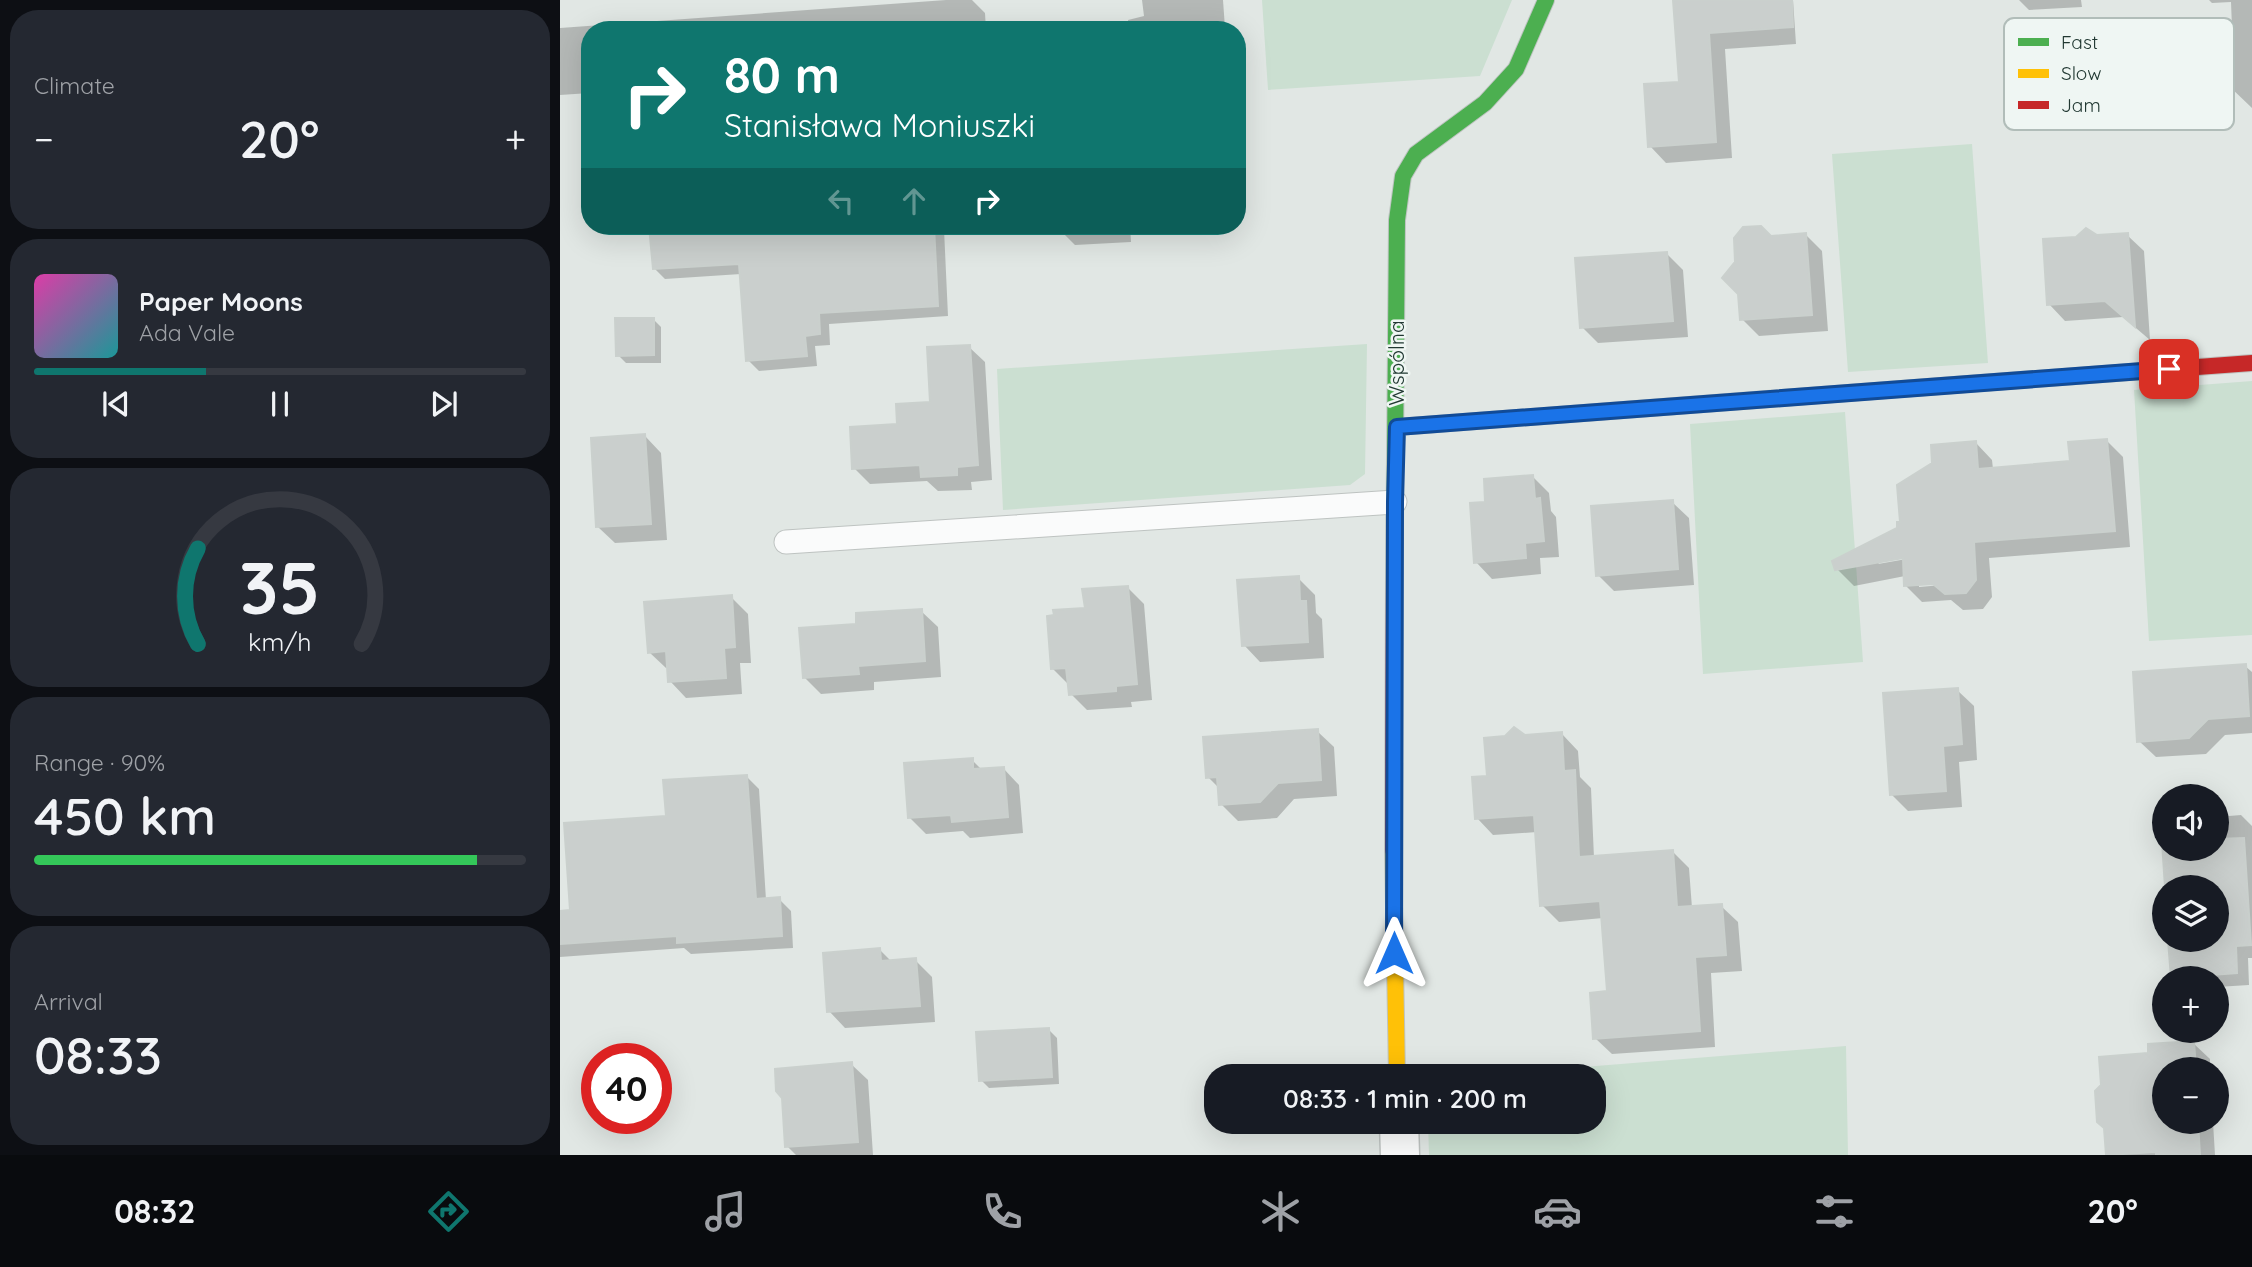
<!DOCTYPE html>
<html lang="en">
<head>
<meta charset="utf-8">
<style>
	:root { --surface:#171b24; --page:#242831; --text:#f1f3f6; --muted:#9ea1a6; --line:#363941; --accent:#0f766e }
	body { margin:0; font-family:Quicksand,sans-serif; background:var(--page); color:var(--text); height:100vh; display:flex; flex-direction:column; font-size:26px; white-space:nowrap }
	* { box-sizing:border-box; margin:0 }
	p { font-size:23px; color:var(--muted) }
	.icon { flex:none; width:38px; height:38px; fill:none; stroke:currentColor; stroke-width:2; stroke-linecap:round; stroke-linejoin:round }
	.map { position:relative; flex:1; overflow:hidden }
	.details { display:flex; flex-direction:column; gap:10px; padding:10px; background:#0d0f14; width:560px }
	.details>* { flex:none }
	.hud { position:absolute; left:21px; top:21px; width:665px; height:214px; border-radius:28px; box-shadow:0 7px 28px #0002; background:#0f766e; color:#fff; overflow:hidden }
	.controls { position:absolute; left:1592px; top:784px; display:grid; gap:14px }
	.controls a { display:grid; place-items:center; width:77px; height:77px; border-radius:50%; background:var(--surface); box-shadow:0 7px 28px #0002; font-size:35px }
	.speed { position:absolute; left:21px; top:1043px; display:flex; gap:14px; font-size:35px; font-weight:700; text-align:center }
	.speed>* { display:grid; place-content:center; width:91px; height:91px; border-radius:50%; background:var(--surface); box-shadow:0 7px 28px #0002; line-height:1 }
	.speed .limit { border:10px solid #d22; background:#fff; color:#111 }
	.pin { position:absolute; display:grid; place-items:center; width:60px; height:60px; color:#fff; margin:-30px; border-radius:14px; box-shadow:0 4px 10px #0006 }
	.me { position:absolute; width:77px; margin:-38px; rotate:0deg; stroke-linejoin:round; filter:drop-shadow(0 0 5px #0008) }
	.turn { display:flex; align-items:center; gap:24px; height:147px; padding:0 28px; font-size:32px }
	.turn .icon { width:91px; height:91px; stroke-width:2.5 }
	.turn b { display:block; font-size:49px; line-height:60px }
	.lanes { display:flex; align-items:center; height:66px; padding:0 28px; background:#0003; justify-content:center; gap:35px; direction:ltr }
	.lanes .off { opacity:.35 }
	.big { font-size:52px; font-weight:600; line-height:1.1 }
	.details .tile { flex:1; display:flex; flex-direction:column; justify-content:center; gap:10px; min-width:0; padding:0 24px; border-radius:28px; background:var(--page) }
	.details .dial { align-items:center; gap:0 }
	.dial svg { height:182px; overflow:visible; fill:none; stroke:var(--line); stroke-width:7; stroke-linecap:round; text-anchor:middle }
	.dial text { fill:var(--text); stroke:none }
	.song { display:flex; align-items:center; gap:21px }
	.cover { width:84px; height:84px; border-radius:10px; background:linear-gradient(135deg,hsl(320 70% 55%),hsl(180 70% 35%)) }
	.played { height:7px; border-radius:4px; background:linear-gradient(90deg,var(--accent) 35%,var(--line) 35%) }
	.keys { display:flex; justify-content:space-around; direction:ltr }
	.heat { display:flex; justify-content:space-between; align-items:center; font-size:38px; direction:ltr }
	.charge { height:10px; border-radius:5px; background:linear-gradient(90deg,#34c759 90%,var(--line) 0) }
	.trip { position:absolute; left:644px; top:1064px; width:402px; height:70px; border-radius:28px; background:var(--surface); box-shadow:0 7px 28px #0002; font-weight:600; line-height:70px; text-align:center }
	.menu { display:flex; height:112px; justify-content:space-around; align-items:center; background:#090b0e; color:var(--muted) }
	.menu .icon { width:49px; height:49px }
	.menu .current { color:var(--accent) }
	.menu b { font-size:32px; color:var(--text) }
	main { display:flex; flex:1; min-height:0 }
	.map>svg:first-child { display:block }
	.green { fill:#cbdfd1 }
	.shadow { fill:#0003; fill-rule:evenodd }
	.building { fill:#cacfcd; stroke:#cad0cd; stroke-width:2 }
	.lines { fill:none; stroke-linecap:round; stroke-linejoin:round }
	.lane-casing { stroke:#bec3c1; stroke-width:25 }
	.street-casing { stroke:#bec3c1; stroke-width:41 }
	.fast-casing { stroke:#bec4c1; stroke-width:18 }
	.slow-casing { stroke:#bec4c1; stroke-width:18 }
	.jam-casing { stroke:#bec4c1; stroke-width:18 }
	.lane { stroke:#fafbfb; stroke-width:23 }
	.street { stroke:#fafbfb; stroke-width:38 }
	.fast { stroke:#4caf50; stroke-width:16 }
	.slow { stroke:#ffc107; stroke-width:16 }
	.jam { stroke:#c62828; stroke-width:16 }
	.route-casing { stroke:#114b97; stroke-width:18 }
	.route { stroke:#1a73e8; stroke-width:12 }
	.labels { text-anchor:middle; stroke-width:5; stroke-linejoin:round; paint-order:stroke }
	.street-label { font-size:21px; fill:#213832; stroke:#eff6f3 }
	.key { fill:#eff6f3; stroke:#b1bdb9; stroke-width:2 }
	.key-label { font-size:19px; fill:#213832 }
</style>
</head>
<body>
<main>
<section class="details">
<div class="tile"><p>Climate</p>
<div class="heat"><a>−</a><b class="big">20°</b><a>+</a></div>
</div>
<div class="tile">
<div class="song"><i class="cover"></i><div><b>Paper Moons</b><p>Ada Vale</p></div></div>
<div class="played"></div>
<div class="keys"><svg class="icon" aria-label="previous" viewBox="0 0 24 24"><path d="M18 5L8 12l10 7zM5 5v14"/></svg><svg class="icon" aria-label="pause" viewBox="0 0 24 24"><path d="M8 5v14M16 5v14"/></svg><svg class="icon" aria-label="next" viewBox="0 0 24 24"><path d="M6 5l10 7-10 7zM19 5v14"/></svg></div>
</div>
<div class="tile dial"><svg viewBox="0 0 100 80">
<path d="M14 69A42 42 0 1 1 86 69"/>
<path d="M14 69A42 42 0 0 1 14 27" stroke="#0f766e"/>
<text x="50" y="56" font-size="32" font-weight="700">35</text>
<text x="50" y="72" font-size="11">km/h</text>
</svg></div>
<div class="tile"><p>Range · 90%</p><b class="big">450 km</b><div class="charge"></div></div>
<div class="tile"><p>Arrival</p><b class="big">08:33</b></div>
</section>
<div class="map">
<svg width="1692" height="1155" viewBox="0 0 1692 1155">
	<rect width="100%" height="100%" fill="#e1e7e4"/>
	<path class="green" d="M 702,0 L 952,0 L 920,76 L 708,90 Z
		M 1412,144 L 1428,363 L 1288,372 L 1272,154 Z
		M 807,344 L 805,474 L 790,485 L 443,510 L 437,369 Z
		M 1692,381 L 1692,635 L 1589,641 L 1574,390 Z
		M 1285,412 L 1303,662 L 1143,674 L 1130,424 Z
		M 1286,1046 L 1288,1155 L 869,1155 L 868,1122 L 1034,1122 L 1034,1076 L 911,1076 Z"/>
	<path class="shadow" d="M 386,0 L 412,0 L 425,13 L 426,30 L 30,30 L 30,93 L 0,95 L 0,28 Z
		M 582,0 L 663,0 L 665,28 L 569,30 L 568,20 L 584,16 Z
		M 1115,0 L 1233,0 L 1236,44 L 1165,49 L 1172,158 L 1106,163 L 1090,146 L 1121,83 Z
		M 1459,0 L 1521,0 L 1522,7 L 1469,10 Z
		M 1649,0 L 1692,0 L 1692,108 L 1669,86 L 1667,61 L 1673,54 L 1671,2 L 1652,3 Z
		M 92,226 L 429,226 L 384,229 L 388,316 L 269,324 L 270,345 L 255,346 L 257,366 L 199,371 L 188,360 L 181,274 L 105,279 L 94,268 Z
		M 504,226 L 570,226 L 571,242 L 515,245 L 504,234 Z
		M 1246,235 L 1262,251 L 1268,331 L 1199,336 L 1182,319 L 1211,237 Z
		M 1567,235 L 1584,251 L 1590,340 L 1563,317 L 1505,321 L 1489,304 L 1536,237 Z
		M 1106,253 L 1123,270 L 1128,337 L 1038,343 L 1022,327 Z
		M 93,319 L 101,327 L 101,363 L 66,363 L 58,355 Z
		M 409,347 L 425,362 L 432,480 L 411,482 L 412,490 L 378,491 L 367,481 L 310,484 L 294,468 L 339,425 L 372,404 Z
		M 85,436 L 101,453 L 107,540 L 55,543 L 38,527 Z
		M 1547,441 L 1563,457 L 1570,547 L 1429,558 L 1432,597 L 1423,609 L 1403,610 L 1391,600 L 1362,602 L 1346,586 L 1345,576 L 1294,586 L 1277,569 L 1339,529 L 1416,443 L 1432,460 L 1433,469 L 1512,463 ZM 1351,555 L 1352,558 L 1318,564 L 1323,560 ZM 1382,581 L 1382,585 L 1359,587 L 1359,583 Z
		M 973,477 L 989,493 L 991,511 L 996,517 L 999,557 L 980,558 L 981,574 L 932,579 L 916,562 L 927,504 Z
		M 1112,502 L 1129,518 L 1134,585 L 1054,591 L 1038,575 Z
		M 738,578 L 755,595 L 756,613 L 762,619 L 764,658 L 700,662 L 684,645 Z
		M 567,587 L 584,604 L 592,700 L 571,702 L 572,707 L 527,710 L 511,694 L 510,686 L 493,669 L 527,609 Z
		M 171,597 L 188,614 L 191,663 L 180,663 L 182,694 L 126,698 L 110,681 L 109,668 L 106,668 L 89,652 Z
		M 361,611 L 378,627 L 381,677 L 314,682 L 314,690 L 261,694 L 244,677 L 297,626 Z
		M 1685,666 L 1692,672 L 1692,733 L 1665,735 L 1646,754 L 1596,757 L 1579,741 Z
		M 1397,690 L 1414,706 L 1417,760 L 1399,762 L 1402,807 L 1348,811 L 1331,794 Z
		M 757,731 L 774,747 L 777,796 L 734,799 L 717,818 L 678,821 L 661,804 L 660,789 L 648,777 Z
		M 1002,734 L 1018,751 L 1020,777 L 1031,788 L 1034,858 L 1112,851 L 1129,868 L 1132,908 L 1161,906 L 1178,922 L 1182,971 L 1151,973 L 1155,1047 L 1052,1054 L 1035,1038 L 1049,993 L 1043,918 L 999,922 L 982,905 L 977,832 L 933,835 L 917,818 L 928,777 L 964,736 Z
		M 412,760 L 422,770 L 443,768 L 459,785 L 463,833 L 410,838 L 403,831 L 366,834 L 350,818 Z
		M 187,777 L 199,789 L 206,900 L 219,899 L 231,911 L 233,948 L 131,954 L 124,948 L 0,957 L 0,913 L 12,912 L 108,818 Z
		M 1681,815 L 1692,826 L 1692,958 L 1688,958 L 1689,985 L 1657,987 L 1657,978 L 1614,978 L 1610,940 L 1657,940 L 1657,887 L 1607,887 L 1604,843 L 1605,849 L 1657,849 L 1657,817 Z
		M 320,950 L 332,962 L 355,960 L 372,977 L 375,1022 L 285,1028 L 269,1011 Z
		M 489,1030 L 497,1038 L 499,1084 L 429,1088 L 421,1080 Z
		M 1633,1043 L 1650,1059 L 1650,1069 L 1605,1069 L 1605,1122 L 1653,1122 L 1655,1155 L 1548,1155 L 1546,1128 L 1590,1054 Z
		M 291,1064 L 308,1080 L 313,1155 L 236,1155 L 227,1146 Z"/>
	<path class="building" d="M 1113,0 L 1232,0 L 1233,27 L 1149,33 L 1156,142 L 1088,147 L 1084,84 L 1119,82 Z
		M 89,226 L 374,226 L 378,306 L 259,313 L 260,334 L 245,336 L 247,356 L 186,361 L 179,264 L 93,269 Z
		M 1201,226 L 1211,236 L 1246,233 L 1252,315 L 1180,320 L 1178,294 L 1162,278 L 1175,262 L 1174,238 L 1183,227 Z
		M 1526,228 L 1537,235 L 1568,233 L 1575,327 L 1545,301 L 1487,305 L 1483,239 L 1516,237 Z
		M 1107,252 L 1113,321 L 1020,328 L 1015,258 Z
		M 55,318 L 94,318 L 94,355 L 56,356 Z
		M 410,345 L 418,465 L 397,467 L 397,475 L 361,477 L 360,465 L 292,469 L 290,427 L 337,424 L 336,404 L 370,402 L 367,347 Z
		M 85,434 L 91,524 L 36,527 L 31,438 Z
		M 1547,439 L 1555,531 L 1414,542 L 1416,580 L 1406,593 L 1385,594 L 1373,584 L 1344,586 L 1343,558 L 1275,570 L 1272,561 L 1337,528 L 1337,522 L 1340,522 L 1337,485 L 1372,463 L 1371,445 L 1416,441 L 1418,469 L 1510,461 L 1508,442 Z
		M 973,475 L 975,499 L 980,498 L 984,541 L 965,543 L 966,558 L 914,563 L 910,503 L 925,502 L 924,479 Z
		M 1113,500 L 1118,569 L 1036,576 L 1031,506 Z
		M 739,576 L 740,601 L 746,601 L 748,642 L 682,646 L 677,580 Z
		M 568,586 L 577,684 L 556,686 L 556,691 L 509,695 L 506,668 L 491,669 L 487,616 L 494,615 L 493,610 L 525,608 L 522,589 Z
		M 172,595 L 175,647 L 164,648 L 166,678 L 108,682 L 106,651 L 88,653 L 84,602 Z
		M 362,609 L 365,661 L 298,666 L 299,674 L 243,678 L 239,628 L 296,624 L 296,613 Z
		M 1686,664 L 1689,716 L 1648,719 L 1629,738 L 1577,742 L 1573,672 Z
		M 1398,688 L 1402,744 L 1383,746 L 1386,791 L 1330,795 L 1323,693 Z
		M 954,727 L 965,735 L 1002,732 L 1004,771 L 1015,770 L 1019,857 L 1113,850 L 1117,907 L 1162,904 L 1166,955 L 1135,957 L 1140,1031 L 1033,1039 L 1030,993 L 1047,991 L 1040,901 L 980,906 L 974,815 L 915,819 L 912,777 L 927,776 L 924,738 L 945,736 Z
		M 758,729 L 761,780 L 718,783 L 700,802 L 659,805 L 657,777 L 646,778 L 643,737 Z
		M 413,758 L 413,769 L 444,767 L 448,817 L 392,822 L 391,815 L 348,818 L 344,763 Z
		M 187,775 L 196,899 L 220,897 L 222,936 L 117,943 L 117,936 L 0,944 L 0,911 L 10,910 L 4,823 L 106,816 L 103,780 Z
		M 1684,838 L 1691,945 L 1676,946 L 1677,973 L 1611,978 L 1608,940 L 1657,940 L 1657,887 L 1605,887 L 1602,842 L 1605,842 L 1605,849 L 1657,849 L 1657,839 Z
		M 320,948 L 321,961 L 356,958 L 360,1006 L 267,1012 L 263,953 Z
		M 489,1028 L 492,1077 L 419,1081 L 416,1032 Z
		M 1634,1041 L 1636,1069 L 1605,1069 L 1605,1122 L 1638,1122 L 1640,1155 L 1596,1155 L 1596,1152 L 1546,1155 L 1544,1128 L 1537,1122 L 1535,1091 L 1541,1085 L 1539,1057 L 1588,1053 L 1588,1044 Z
		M 292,1062 L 298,1142 L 225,1147 L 222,1098 L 216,1091 L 215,1069 Z"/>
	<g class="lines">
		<defs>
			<path id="lane" d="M 226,542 L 835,502"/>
			<path id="street" d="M 839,1122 L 840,1155"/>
			<path id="fast" d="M 837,427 L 1407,384
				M 834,574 L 837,220 L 843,176 L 856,154 L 925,103 L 956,69 L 986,0"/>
			<path id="slow" d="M 833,850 L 837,1076"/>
			<path id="jam" d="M 1407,384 L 1692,363
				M 833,850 L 834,574"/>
		</defs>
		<use href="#lane" class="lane-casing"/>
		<use href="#street" class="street-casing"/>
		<use href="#fast" class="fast-casing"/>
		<use href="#slow" class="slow-casing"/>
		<use href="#jam" class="jam-casing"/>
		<use href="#lane" class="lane"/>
		<use href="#street" class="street"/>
		<use href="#fast" class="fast"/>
		<use href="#slow" class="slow"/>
		<use href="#jam" class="jam"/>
	</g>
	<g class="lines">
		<defs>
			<path id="route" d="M 834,953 L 835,502 L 837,427 L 1609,369"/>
		</defs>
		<use href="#route" class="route-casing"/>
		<use href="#route" class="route"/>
	</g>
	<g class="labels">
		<g class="street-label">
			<text transform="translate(837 363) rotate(-90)" y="7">Wspólna</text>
		</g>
	</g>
	<rect x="1444" y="18" width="230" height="112" rx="10" class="key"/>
	<rect x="1458" y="38" width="31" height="8" fill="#4caf50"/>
	<rect x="1458" y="69" width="31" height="9" fill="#ffc107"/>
	<rect x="1458" y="101" width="31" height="8" fill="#c62828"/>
	<g class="key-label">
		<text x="1501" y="49">Fast</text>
		<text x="1501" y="80">Slow</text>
		<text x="1501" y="112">Jam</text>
	</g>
</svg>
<div class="controls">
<a><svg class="icon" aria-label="sound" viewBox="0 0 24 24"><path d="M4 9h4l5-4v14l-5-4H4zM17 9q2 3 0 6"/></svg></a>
<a><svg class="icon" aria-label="layers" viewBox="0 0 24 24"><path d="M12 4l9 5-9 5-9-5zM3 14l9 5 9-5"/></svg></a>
<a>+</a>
<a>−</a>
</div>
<div class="speed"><div class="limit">40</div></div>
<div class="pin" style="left:1609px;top:369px;background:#d93025"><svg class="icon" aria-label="arrive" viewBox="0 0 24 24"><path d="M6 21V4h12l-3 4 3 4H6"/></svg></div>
<svg class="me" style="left:834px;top:953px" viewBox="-20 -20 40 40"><path d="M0-17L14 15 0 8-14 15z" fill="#1a73e8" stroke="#fff" stroke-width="4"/></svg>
<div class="trip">08:33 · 1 min · 200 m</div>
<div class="hud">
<div class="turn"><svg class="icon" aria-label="right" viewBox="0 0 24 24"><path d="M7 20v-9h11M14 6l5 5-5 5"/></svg><div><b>80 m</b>Stanisława Moniuszki</div></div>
<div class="lanes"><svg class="icon off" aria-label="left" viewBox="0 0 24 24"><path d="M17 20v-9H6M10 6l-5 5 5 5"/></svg><svg class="icon off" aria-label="ahead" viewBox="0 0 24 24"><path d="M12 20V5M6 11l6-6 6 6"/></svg><svg class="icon" aria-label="right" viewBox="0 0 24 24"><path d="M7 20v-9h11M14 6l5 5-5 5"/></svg></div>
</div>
</div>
</main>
<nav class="menu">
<b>08:32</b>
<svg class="icon current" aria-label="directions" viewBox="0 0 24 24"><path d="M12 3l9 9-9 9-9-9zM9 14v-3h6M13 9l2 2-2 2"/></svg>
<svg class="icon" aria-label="music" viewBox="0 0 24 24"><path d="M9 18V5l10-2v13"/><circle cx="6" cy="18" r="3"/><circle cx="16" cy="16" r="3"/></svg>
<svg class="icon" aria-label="phone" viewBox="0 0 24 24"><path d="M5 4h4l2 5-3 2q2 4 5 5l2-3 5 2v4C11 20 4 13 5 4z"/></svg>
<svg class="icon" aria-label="climate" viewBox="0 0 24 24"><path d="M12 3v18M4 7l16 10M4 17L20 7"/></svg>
<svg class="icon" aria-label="car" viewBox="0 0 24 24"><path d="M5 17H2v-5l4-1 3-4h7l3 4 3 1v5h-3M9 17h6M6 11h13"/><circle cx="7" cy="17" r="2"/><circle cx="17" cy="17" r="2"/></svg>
<svg class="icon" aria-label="filters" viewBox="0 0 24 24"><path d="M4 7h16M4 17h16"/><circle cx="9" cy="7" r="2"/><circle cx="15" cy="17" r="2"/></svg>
<b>20°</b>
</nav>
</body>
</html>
